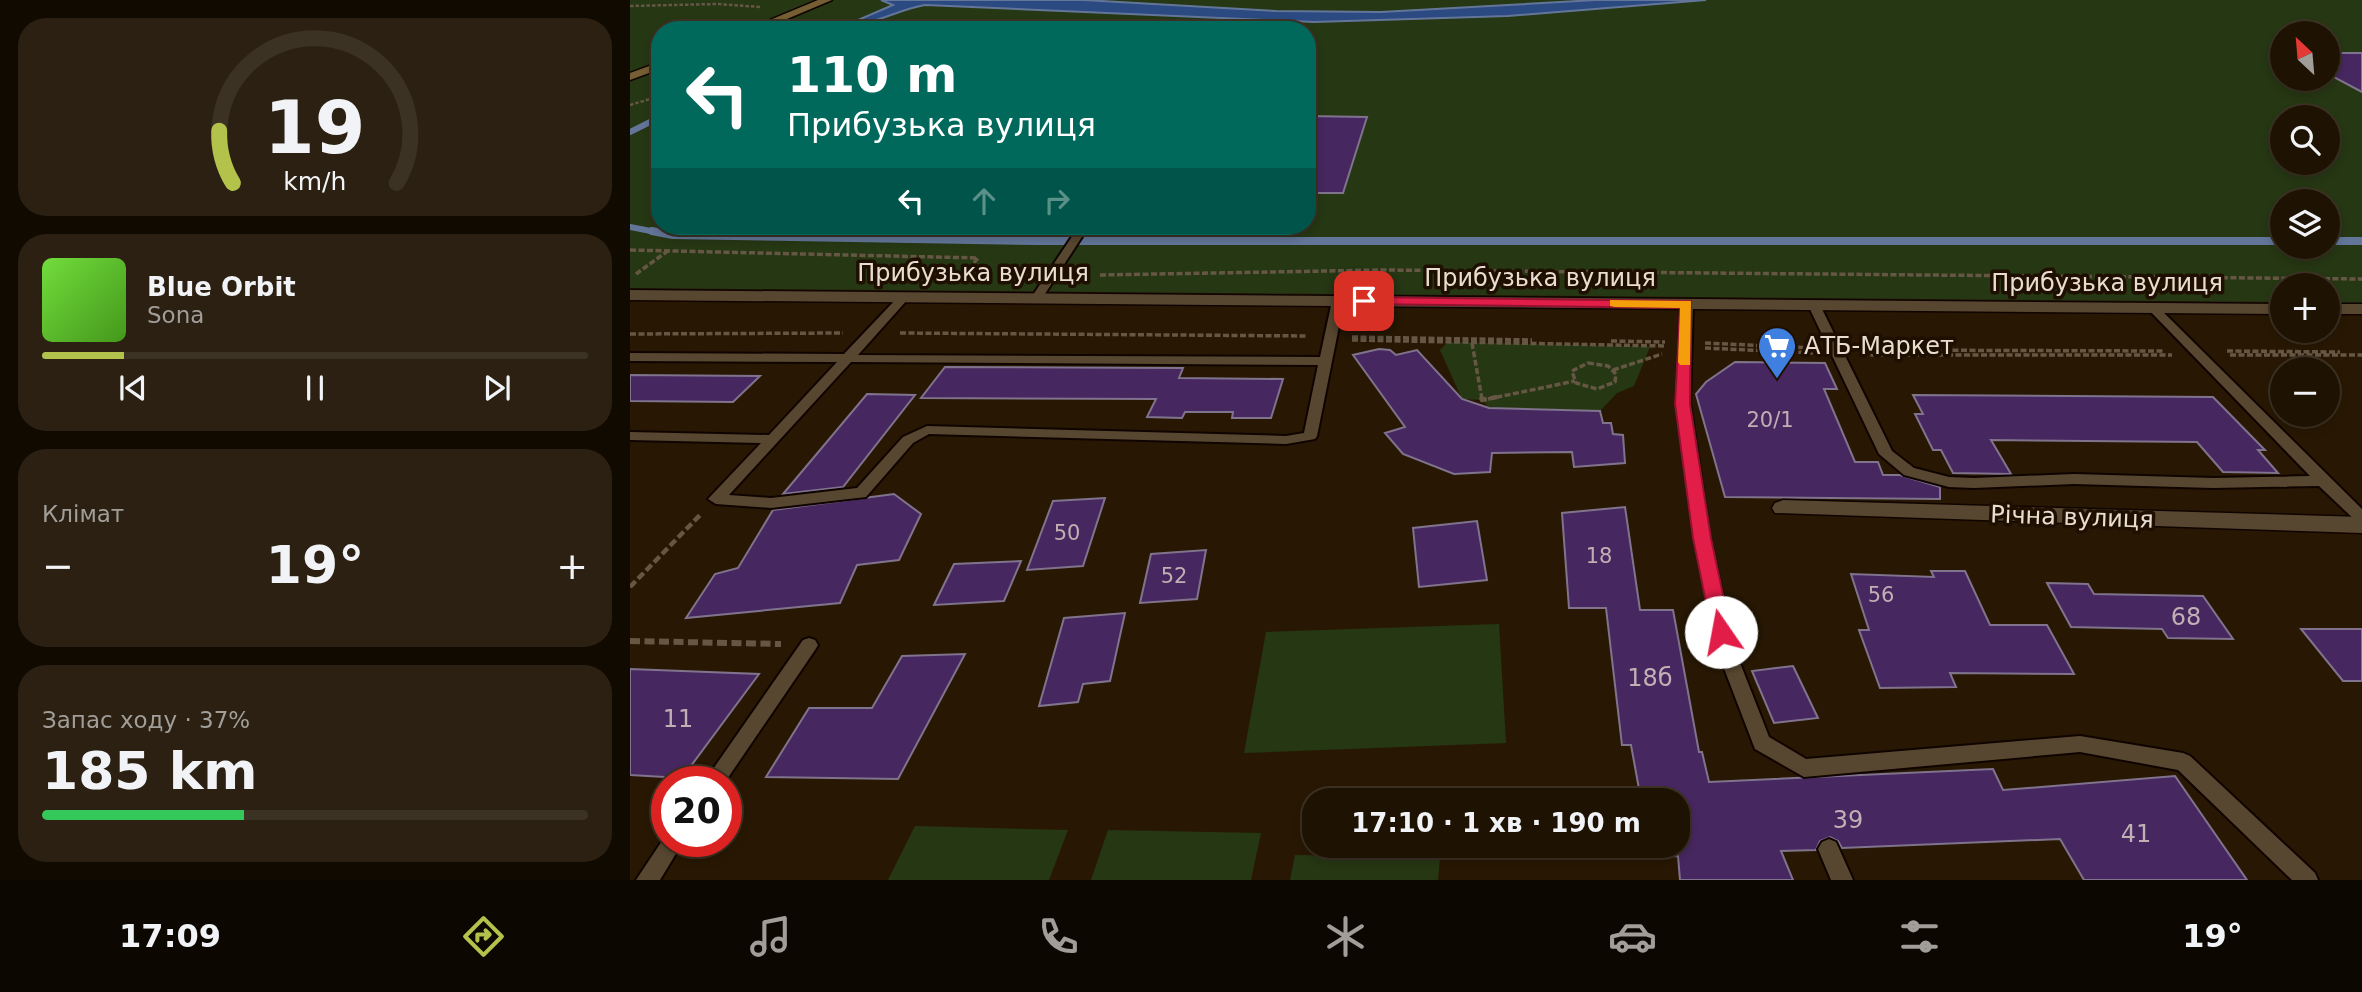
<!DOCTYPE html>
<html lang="uk">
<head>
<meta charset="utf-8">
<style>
	:root { --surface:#1e1202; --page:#2b2011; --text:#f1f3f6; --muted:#a19e99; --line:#3c3224; --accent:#b3c24b }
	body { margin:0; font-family:"DejaVu Sans",sans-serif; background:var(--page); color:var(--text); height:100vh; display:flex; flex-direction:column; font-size:26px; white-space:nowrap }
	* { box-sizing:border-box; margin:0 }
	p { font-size:23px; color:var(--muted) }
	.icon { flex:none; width:38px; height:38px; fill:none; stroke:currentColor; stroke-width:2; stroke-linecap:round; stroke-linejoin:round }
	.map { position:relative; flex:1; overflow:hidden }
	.drawer { display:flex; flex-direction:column; gap:18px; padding:18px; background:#100a01; width:630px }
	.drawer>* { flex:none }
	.hud { position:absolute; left:21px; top:21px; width:665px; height:214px; border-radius:28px; box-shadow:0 4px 10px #0003,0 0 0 2px var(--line); background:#00695c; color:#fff; overflow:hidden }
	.needle { width:46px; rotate:334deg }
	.buttons { position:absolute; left:1640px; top:21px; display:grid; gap:14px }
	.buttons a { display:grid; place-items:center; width:70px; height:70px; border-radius:50%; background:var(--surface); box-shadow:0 4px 10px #0003,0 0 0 2px var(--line); font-size:35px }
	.speed { position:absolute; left:21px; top:766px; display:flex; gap:14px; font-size:35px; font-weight:700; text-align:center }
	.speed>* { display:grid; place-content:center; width:91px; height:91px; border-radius:50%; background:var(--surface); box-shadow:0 4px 10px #0003,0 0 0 2px var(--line); line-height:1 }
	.speed .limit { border:10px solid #d22; background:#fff; color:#111 }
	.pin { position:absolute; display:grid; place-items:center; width:60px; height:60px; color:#fff; margin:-30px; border-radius:14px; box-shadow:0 4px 10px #0006 }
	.me { position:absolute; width:77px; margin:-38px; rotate:348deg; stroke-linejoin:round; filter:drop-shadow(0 0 5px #0008) }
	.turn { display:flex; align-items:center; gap:24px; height:147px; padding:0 21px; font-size:32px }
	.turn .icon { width:91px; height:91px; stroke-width:2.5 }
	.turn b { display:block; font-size:49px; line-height:60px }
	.lanes { display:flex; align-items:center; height:66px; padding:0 21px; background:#0003; justify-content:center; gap:35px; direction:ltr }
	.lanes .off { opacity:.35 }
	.big { font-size:52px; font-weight:600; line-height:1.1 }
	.drawer .widget { flex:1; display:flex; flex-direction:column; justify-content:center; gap:10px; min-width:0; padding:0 24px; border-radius:28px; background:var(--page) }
	.drawer .dial { align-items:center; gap:0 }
	.dial svg { height:182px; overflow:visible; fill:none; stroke:var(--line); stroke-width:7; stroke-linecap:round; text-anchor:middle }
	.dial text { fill:var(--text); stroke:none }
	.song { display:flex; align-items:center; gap:21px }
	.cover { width:84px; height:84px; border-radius:10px; background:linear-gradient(135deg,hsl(100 70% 55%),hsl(100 70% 35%)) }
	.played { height:7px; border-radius:4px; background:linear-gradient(90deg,var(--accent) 15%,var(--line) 15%) }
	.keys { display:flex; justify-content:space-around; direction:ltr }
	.heat { display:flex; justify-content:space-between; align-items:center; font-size:38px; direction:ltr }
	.charge { height:10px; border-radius:5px; background:linear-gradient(90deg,#34c759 37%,var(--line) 0) }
	.trip { position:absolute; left:672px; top:788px; width:388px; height:70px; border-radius:28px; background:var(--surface); box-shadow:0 4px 10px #0003,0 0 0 2px var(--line); font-weight:600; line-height:70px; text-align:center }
	.menu { display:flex; height:112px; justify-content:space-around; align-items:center; background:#0c0701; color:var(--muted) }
	.menu .icon { width:49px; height:49px }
	.menu .active { color:var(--accent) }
	.menu b { font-size:32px; color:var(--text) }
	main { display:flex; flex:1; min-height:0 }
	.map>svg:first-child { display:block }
	.green { fill:#263714; fill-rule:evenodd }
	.water { fill:#2a4a81; stroke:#637699; stroke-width:2 }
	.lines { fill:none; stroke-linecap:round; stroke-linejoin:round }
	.stream-far1 { stroke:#637699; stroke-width:6 }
	.stream { stroke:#637699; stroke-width:8 }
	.building { fill:#46275f; stroke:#80738d; stroke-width:2 }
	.service-casing { stroke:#100400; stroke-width:4 }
	.minor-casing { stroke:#100400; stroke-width:3 }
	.tertiary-casing { stroke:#100400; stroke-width:3 }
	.secondary-casing { stroke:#100400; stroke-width:3 }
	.path-far3 { stroke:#665745; stroke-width:2.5; stroke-dasharray:3.5 2; stroke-linecap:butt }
	.path-far2 { stroke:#665745; stroke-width:3.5; stroke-dasharray:6 2.5; stroke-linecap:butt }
	.path-far1 { stroke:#665745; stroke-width:4.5; stroke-dasharray:8 3.5; stroke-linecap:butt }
	.path { stroke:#665745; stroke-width:6; stroke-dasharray:10 4.5; stroke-linecap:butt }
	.service { fill:#584730; fill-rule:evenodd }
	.minor { fill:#584730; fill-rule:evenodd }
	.tertiary { fill:#584730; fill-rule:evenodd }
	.secondary { fill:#755d34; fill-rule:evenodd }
	.route { fill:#e11d48; stroke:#92132f; stroke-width:2 }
	.slow { fill:#f59e0b }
	.labels { text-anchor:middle; stroke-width:7; stroke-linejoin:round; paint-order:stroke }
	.number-label { font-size:21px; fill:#c0b0b4 }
	.street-label { font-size:24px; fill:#e8ddd0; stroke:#1e0f00 }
	.poi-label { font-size:24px; fill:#e8ddd0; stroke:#1e0f00; text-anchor:start }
	.near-number-label { font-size:24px; fill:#c0b0b4 }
</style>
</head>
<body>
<main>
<section class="drawer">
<div class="widget dial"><svg viewBox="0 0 100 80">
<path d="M14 69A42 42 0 1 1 86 69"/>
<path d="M14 69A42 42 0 0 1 8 46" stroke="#b3c24b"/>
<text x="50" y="56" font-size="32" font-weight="700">19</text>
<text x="50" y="72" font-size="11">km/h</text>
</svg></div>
<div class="widget">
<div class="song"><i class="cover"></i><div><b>Blue Orbit</b><p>Sona</p></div></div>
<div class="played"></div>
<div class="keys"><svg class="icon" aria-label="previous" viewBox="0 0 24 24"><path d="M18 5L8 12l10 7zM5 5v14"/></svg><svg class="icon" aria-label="pause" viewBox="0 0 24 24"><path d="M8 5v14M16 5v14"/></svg><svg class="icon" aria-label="next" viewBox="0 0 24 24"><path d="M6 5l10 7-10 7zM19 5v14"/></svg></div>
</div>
<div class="widget"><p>Клімат</p>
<div class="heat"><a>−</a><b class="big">19°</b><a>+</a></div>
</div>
<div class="widget"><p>Запас ходу · 37%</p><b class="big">185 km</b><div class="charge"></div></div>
</section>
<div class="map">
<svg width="1732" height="880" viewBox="0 0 1732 880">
	<rect width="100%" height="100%" fill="#281803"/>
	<path class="green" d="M 0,0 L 189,0 L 112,30 L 30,30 L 30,62 L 0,74 Z
		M 202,0 L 1732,0 L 1732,303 L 1698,303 L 1698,285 L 1652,285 L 1652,302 L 0,288 L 0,80 L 30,68 L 30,226 L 677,226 L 677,30 L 127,30 ZM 1652,33 L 1698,33 L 1698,79 L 1652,79 ZM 1652,117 L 1698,117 L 1698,163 L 1652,163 ZM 1652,201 L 1698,201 L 1698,247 L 1652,247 Z
		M 818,342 L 1020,347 L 1004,386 L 987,393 L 970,411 L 859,408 L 852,400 L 832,399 L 810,350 Z
		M 869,624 L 876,743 L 614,753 L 636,632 Z
		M 285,826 L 438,830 L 419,880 L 258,880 Z
		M 478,830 L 631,833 L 621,880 L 461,880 Z
		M 665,855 L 810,857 L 808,880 L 660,880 Z"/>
	<path class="water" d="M 251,0 L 454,0 L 646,11 L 751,12 L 966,0 L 1076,0 L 878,16 L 684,22 L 296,5 C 274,7 238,28 221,23 L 263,5 Z"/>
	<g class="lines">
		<path class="stream-far1" d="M 0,132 L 30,117
			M 0,227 L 31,233"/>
		<path class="stream" d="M 22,231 L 43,235 L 408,241 L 1652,241
			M 1698,241 L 1732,241"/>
	</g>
	<path class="building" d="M 1698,53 L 1732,53 L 1732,92 L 1698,74 Z
		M 677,116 L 737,117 L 713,193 L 677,193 Z
		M 749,349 L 760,350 L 766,355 L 787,350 L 832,399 L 859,408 L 970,411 L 973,423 L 981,423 L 983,434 L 993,435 L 995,463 L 944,467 L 942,452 L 862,453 L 860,472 L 824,474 L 773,454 L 755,433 L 775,427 L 723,355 Z
		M 1105,362 L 1195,363 L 1207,389 L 1194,389 L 1225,462 L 1248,462 L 1253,475 L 1270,475 L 1310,487 L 1310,499 L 1095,497 L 1066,394 L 1076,382 Z
		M 315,367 L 553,368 L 549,378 L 653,379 L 641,418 L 602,418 L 603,412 L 555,412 L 552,418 L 517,417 L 526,399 L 291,398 Z
		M 0,375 L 130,376 L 103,402 L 0,401 Z
		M 237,394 L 285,395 L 213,487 L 153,494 Z
		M 1283,395 L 1583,397 L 1635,450 L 1628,450 L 1648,473 L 1593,472 L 1567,442 L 1361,440 L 1381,474 L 1323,473 L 1311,450 L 1303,450 L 1285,414 L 1293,414 Z
		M 264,494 L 291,514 L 269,560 L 227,565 L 210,603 L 56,618 L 85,574 L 108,568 L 143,510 Z
		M 475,498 L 453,566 L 397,570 L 423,501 Z
		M 995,507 L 1010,610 L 1043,610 L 1069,752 L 1072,752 L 1079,782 L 1363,769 L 1373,790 L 1545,776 L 1617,880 L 1454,880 L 1430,839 L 1212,848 L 1208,841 L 1200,837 L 1190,841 L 1186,850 L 1151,851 L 1163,880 L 1050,880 L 1048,856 L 1021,858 L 1019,845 L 1048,845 L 1048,800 L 1011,800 L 1001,745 L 992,745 L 976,608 L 939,608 L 932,513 Z
		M 847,521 L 857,580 L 789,587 L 783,528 Z
		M 576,550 L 567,599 L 510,603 L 521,554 Z
		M 391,561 L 374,601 L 304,605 L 324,564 Z
		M 1301,571 L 1335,571 L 1360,625 L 1417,625 L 1444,674 L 1320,673 L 1326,687 L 1250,688 L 1229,630 L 1239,630 L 1221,574 L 1304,577 Z
		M 1417,583 L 1458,584 L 1464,594 L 1573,596 L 1603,639 L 1538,638 L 1532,629 L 1441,627 Z
		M 495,613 L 480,681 L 453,684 L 448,702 L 409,706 L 434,618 Z
		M 1671,629 L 1732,629 L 1732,681 L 1713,681 Z
		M 335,654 L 268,779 L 136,777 L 179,708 L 242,708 L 272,656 Z
		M 1163,666 L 1188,718 L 1144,723 L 1122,671 Z
		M 0,669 L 129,674 L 52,778 L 0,775 Z"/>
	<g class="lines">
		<defs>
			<path id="service" d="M 142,20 L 232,28 L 235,30 L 209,30 L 144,23 Z
				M 449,226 L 459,226 L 411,300 L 403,300 L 401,298 Z
				M 274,294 L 278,295 L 278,299 L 228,355 L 690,357 L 702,301 L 708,298 L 714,301 L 687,436 L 685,439 L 656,444 L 299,434 L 283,443 L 236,497 L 141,508 L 86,504 L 78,499 L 131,443 L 0,440 L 0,432 L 139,435 L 207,362 L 0,361 L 0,353 L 214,354 L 270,295 ZM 221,362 L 688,365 L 674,433 L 656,436 L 297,426 L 273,437 L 227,488 L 141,498 L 99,495 Z
				M 1057,301 L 1063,304 L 1060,403 L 1080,538 L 1105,650 L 1139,737 L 1176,759 L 1450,736 L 1553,753 L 1560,756 L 1685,873 L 1688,880 L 1662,880 L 1548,770 L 1450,752 L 1174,777 L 1125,749 L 1087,650 L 1064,538 L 1046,403 L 1051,304 Z
				M 1184,302 L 1190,305 L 1262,451 L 1284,468 L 1319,477 L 1344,478 L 1444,474 L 1583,478 L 1680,476 L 1517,308 L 1523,304 L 1527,306 L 1732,509 L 1732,523 L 1727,522 L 1689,486 L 1583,488 L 1444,484 L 1344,488 L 1319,487 L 1274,475 L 1249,454 L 1178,305 Z
				M 179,638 L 185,640 L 188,645 L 185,650 L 95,782 L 74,782 L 173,640 Z
				M 36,835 L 37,842 L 53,842 L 30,880 L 6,880 Z
				M 1199,839 L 1206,842 L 1223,880 L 1201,880 L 1188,849 L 1192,842 Z"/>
			<path id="minor" d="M 1153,500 L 1732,517 L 1732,533 L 1145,513 L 1142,508 L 1145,503 Z"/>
			<path id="tertiary" d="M 0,290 L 1652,304 L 1652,314 L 0,300 Z
				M 1698,304 L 1732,304 L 1732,314 L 1698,314 Z"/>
			<path id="secondary" d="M 188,0 L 202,0 L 131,30 L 116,30 Z
				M 30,62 L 30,69 L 0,80 L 0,73 Z"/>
		</defs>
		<use href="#service" class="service-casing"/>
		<use href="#minor" class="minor-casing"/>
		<use href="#tertiary" class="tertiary-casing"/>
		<use href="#secondary" class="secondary-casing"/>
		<path class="path-far3" d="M 0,6 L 87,4 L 131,7
			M 0,105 L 30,96"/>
		<path class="path-far2" d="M 0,250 L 348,258 L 332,277
			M 6,274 L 39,250
			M 470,275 L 752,270 L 1732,279
			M 270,333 L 678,336
			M 0,334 L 213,333
			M 722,337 L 902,340
			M 722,340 L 1035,346
			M 981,341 L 1035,342
			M 842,343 L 852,399
			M 1075,343 L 1182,348
			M 1075,348 L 1185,353
			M 1229,350 L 1535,351
			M 1597,351 L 1710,352
			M 1232,355 L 1542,355
			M 1600,355 L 1732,355
			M 958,363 L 978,366 L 986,374 L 985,382 L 967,389 L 946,383 L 942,371 Z
			M 983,370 L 1032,354
			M 858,399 L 945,381"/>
		<path class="path-far1" d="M 851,397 L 852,400 L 867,397
			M 0,587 L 71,514"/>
		<path class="path" d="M 0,641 L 151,644"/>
		<use href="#service" class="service"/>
		<use href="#minor" class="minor"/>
		<use href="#tertiary" class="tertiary"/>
		<use href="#secondary" class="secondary"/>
	</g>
	<path class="route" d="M 734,297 L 1061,301 L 1060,404 L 1081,538 L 1101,632 L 1098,637 L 1085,637 L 1082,632 L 1063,538 L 1045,404 L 1050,308 L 730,304 L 728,301 Z"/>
	<path class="slow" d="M 980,300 L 1061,301 L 1060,365 L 1050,365 L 1048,362 L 1050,308 L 985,307 L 980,306 Z"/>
	<defs>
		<symbol id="supermarket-pin" viewBox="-11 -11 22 30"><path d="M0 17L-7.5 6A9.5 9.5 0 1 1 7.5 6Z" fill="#3f7fe0" stroke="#1e0f00"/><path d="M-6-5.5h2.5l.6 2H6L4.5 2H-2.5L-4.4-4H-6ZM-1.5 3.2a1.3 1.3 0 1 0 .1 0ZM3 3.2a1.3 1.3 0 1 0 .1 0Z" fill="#fff"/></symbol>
	</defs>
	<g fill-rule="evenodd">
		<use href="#supermarket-pin" x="1125" y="324" width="44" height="60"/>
	</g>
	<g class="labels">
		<g class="number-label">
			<text x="1140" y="427">20/1</text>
			<text x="437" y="540">50</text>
			<text x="969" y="563">18</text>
			<text x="544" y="583">52</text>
			<text x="1251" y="602">56</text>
		</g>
		<g class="street-label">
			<text x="343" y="281">Прибузька вулиця</text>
			<text x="910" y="286">Прибузька вулиця</text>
			<text x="1477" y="291">Прибузька вулиця</text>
			<text transform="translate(1442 517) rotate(2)" y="8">Річна вулиця</text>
		</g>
		<g class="poi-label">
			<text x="1174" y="354">АТБ-Маркет</text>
		</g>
		<g class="near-number-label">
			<text x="1556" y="625">68</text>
			<text x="1020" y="686">18б</text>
			<text x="48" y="727">11</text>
			<text x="1218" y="828">39</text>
			<text x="1506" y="842">41</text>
		</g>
	</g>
</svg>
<div class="buttons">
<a><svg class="needle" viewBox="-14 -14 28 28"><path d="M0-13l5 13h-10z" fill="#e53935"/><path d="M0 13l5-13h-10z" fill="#a19e99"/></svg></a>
<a><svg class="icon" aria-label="search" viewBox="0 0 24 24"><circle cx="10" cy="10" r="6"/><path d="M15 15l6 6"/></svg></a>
<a><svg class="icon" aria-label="layers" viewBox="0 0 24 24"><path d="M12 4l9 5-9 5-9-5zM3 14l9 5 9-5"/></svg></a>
<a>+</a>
<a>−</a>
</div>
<div class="speed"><div class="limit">20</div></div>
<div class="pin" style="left:734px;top:301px;background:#d93025"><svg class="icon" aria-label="arrive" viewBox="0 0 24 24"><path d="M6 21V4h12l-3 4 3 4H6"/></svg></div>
<svg class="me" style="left:1091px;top:632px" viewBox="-20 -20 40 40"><circle r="19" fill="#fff"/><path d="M0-13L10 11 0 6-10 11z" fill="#e11d48"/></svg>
<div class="trip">17:10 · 1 хв · 190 m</div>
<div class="hud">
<div class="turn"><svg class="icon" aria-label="left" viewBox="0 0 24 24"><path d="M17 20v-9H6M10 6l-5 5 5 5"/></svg><div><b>110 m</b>Прибузька вулиця</div></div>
<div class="lanes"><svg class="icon" aria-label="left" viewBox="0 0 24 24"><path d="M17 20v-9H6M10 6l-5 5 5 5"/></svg><svg class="icon off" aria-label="ahead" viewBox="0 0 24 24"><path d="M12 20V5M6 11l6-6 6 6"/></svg><svg class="icon off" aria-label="right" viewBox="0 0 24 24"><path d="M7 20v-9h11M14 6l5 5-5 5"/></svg></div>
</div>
</div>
</main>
<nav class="menu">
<b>17:09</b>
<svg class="icon active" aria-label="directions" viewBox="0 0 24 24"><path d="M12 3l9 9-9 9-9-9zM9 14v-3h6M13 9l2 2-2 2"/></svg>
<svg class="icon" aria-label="music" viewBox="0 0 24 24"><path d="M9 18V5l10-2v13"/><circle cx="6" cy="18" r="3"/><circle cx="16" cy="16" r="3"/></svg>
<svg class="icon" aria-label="phone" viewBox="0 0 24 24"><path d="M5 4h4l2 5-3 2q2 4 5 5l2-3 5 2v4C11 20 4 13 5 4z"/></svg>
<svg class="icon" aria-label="climate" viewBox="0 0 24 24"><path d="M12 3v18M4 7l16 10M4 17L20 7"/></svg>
<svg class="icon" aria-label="car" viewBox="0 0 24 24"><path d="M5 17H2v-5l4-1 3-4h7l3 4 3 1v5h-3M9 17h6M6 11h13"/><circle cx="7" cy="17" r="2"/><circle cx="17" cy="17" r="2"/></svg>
<svg class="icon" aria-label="filters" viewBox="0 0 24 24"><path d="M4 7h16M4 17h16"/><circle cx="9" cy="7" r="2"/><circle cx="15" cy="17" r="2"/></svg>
<b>19°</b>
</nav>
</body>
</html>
